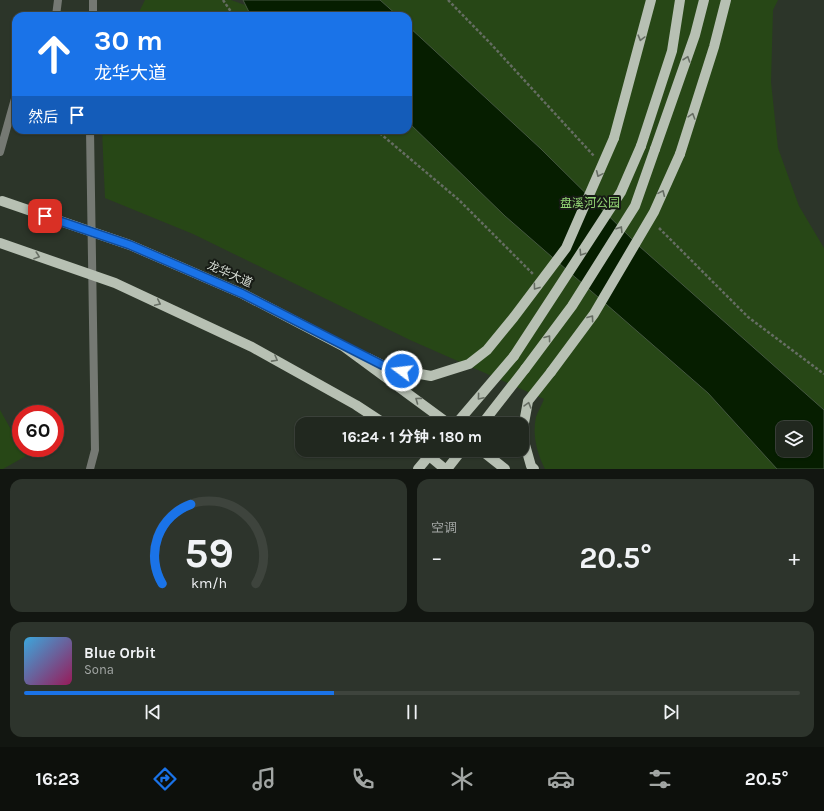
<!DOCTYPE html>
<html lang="zh">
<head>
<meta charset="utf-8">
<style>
	:root { --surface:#21281f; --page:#2d342c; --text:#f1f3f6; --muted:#a2a6a4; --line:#3e443d; --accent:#1a73e8 }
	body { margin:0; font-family:Karla,"Noto Sans SC",sans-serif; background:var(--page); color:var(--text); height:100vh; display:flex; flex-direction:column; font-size:15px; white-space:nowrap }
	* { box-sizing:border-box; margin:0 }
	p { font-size:13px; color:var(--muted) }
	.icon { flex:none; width:22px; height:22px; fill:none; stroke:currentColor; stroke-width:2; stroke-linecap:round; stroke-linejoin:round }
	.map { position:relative; height:469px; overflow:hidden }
	.details { display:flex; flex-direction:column; gap:10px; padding:10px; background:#121611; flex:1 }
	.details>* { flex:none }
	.hud { position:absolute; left:12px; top:12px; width:400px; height:122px; border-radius:12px; box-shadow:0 1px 3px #0004,0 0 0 1px var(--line); background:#1a73e8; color:#fff; overflow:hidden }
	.buttons { position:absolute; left:776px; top:421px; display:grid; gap:8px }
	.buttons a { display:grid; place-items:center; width:36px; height:36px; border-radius:8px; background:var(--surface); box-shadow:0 1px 3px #0004,0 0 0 1px var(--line); font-size:20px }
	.speed { position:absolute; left:12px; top:405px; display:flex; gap:8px; font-size:20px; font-weight:700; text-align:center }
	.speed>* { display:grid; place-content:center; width:52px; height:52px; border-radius:50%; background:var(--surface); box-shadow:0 1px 3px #0004,0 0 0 1px var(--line); line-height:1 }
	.speed .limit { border:6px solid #d22; background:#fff; color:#111 }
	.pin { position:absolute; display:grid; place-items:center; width:34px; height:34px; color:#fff; margin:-17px; border-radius:8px; box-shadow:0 2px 6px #0006 }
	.me { position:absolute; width:44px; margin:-22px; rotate:285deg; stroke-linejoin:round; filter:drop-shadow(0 0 3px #0008) }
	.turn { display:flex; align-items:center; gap:14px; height:84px; padding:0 16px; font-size:18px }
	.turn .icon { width:52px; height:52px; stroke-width:2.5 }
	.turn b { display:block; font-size:28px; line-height:34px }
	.then { display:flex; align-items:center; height:38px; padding:0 16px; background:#0003; gap:8px; font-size:15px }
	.big { font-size:30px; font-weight:700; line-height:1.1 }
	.details .tile { flex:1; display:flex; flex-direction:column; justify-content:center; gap:6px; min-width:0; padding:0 14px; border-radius:12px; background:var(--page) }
	.details .dial { align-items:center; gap:0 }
	.dial svg { height:104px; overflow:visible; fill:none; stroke:var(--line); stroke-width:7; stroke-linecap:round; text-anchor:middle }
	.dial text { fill:var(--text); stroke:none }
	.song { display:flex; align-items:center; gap:12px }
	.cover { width:48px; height:48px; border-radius:6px; background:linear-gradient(135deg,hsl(200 70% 55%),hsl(330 70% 35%)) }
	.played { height:4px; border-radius:2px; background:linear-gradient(90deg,var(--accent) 40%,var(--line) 40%) }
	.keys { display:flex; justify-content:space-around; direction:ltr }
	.heat { display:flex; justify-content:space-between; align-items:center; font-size:22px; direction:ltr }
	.details .tiles { flex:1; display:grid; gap:10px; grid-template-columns:1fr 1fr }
	.tile:last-child { grid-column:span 2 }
	.trip { position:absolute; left:295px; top:417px; width:234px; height:40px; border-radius:12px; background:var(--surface); box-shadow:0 1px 3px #0004,0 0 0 1px var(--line); font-weight:700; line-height:40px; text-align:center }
	.tabs { display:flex; height:64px; justify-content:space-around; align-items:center; background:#0d100c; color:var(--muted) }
	.tabs .icon { width:28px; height:28px }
	.tabs .active { color:var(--accent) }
	.tabs b { font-size:18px; color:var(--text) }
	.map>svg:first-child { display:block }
	.green { fill:#274716; fill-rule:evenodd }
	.water { fill:#061e00; stroke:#455740; fill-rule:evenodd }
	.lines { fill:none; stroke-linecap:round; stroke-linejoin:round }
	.path { stroke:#656d62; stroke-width:2.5; stroke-dasharray:3 2; stroke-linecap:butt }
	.minor { stroke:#757973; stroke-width:8 }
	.primary { stroke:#b7c0b3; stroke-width:10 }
	.primary-bridge { stroke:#b7c0b3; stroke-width:10 }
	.oneway { stroke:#676e64 }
	.route-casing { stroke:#114b97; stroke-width:10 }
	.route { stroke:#1a73e8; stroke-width:7 }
	.labels { text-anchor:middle; stroke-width:4; stroke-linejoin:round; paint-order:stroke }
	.park-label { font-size:12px; fill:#94d676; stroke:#171b15 }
	.street-label { font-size:12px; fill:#d7ddd5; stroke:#171b15 }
</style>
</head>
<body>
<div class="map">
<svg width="824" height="469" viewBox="0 0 824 469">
	<rect width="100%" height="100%" fill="#2c3529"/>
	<path class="green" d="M 145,0 L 231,0 L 245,5 L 256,0 L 778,0 L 773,10 L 771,82 L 778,148 L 799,206 L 824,248 L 824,469 L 545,469 C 537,453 532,435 536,417 C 538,411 542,405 544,399 L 410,340 L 193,234 L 105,198 L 102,130 L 408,130 L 408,16 L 137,16 ZM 783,428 L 805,428 L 805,450 L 783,450 Z
		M 0,410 L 26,456 L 3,469 L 0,469 Z"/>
	<path class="water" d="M 243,0 L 380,0 L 398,16 L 251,16 Z
		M 408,26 L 541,149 L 639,246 L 824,410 L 824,469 L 777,469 L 708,393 L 505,216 L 408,122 ZM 783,428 L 805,428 L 805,450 L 783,450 Z"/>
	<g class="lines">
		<path class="path" d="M 223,0 L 234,16
			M 448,0 L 491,44 L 594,156
			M 376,130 L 459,200 L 533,274
			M 659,228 L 748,317 L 824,374"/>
		<path class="minor" d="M 56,16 L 58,0
			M 93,16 L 93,0
			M 90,130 L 95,450 L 90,469
			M 0,152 L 16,95"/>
		<path class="primary" d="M 614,138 L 651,0
			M 641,146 L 672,51 L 680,0
			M 655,149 L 695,35 L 704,0
			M 680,154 L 714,47 L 726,0
			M 456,424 L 514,356
			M 482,424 L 525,369
			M 481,450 L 505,469
			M 418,469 L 434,450
			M 447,469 L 462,450
			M 534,469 L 531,466 L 522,434 L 528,401 L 551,372"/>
		<path class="primary-bridge" d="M 2,201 L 130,245 L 243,294 L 343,346 L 449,424
			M 0,243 L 115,283 L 252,347 L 356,405 L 385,424
			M 514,356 L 621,192 L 641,146
			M 368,358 L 388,368 L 431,376 L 469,364 L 487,350 L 514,317 L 566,248 L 614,138
			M 525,369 L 572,306 L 635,206 L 655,149
			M 551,372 L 594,314 L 654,212 L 680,154
			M 422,450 L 445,469"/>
	</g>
	<defs><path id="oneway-chevron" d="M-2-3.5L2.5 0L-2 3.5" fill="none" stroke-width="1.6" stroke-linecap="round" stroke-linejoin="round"/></defs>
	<g class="oneway">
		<use href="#oneway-chevron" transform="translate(641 38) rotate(105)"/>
		<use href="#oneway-chevron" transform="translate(687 59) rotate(-71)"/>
		<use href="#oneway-chevron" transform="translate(692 116) rotate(-73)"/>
		<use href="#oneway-chevron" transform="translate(599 174) rotate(114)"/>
		<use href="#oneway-chevron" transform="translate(662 193) rotate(-66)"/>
		<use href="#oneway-chevron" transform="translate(620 229) rotate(-58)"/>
		<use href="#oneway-chevron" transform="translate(582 253) rotate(123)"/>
		<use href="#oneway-chevron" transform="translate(37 256) rotate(19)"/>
		<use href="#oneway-chevron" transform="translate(536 287) rotate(126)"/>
		<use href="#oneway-chevron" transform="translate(158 303) rotate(25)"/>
		<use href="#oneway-chevron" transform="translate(591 318) rotate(-54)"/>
		<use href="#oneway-chevron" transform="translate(548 338) rotate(-53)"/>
		<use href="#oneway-chevron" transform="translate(275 359) rotate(29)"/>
		<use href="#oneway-chevron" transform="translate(480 397) rotate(130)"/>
		<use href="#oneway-chevron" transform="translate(418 400) rotate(-144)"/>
		<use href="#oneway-chevron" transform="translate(528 405) rotate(-74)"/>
	</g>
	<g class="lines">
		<defs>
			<path id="route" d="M 45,216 L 130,245 L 243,294 L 388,368 L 402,371"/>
		</defs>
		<use href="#route" class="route-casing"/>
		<use href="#route" class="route"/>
	</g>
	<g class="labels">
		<g class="park-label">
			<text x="590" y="207">盘溪河公园</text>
		</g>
		<g class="street-label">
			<text transform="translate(230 274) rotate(24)" y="4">龙华大道</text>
		</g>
	</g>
</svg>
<div class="buttons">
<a><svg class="icon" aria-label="layers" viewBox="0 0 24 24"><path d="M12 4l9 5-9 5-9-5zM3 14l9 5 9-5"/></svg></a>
</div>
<div class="speed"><div class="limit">60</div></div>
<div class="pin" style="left:45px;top:216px;background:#d93025"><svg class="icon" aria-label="arrive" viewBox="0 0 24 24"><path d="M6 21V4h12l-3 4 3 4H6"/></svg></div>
<svg class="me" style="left:402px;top:371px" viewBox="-20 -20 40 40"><circle r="17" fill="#1a73e8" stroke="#fff" stroke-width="3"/><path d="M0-11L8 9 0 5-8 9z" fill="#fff"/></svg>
<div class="trip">16:24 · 1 分钟 · 180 m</div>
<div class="hud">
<div class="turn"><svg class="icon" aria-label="ahead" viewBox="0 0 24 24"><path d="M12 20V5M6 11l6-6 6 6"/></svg><div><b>30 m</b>龙华大道</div></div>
<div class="then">然后<svg class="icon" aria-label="arrive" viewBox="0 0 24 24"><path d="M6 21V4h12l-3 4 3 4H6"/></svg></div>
</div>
</div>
<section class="details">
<div class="tiles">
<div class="tile dial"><svg viewBox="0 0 100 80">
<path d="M14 69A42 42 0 1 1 86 69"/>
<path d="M14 69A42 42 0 0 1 36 8" stroke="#1a73e8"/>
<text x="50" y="56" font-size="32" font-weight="700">59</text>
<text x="50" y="72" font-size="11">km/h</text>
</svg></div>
<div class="tile"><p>空调</p>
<div class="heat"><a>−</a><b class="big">20.5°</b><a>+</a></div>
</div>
<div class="tile">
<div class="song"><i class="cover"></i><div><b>Blue Orbit</b><p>Sona</p></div></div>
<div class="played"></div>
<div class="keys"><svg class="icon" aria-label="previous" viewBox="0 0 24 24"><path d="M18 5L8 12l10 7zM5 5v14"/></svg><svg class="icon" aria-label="pause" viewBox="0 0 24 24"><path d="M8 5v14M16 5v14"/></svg><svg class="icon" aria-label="next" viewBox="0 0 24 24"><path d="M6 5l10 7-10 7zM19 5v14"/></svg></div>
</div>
</div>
</section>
<nav class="tabs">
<b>16:23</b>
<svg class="icon active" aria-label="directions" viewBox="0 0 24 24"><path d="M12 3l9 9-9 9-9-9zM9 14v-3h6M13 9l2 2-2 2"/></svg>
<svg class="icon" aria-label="music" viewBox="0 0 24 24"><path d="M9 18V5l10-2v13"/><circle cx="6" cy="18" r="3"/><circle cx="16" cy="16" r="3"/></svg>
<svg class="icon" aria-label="phone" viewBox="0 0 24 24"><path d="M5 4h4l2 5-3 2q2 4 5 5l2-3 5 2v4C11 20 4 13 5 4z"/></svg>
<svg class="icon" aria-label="climate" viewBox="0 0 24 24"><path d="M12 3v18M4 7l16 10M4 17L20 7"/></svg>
<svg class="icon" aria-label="car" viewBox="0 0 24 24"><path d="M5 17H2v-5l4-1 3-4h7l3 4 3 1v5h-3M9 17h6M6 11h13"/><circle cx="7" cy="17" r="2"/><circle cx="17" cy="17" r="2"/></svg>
<svg class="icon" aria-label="filters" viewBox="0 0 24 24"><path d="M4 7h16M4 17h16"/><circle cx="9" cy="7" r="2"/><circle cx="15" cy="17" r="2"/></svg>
<b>20.5°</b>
</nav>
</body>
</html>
